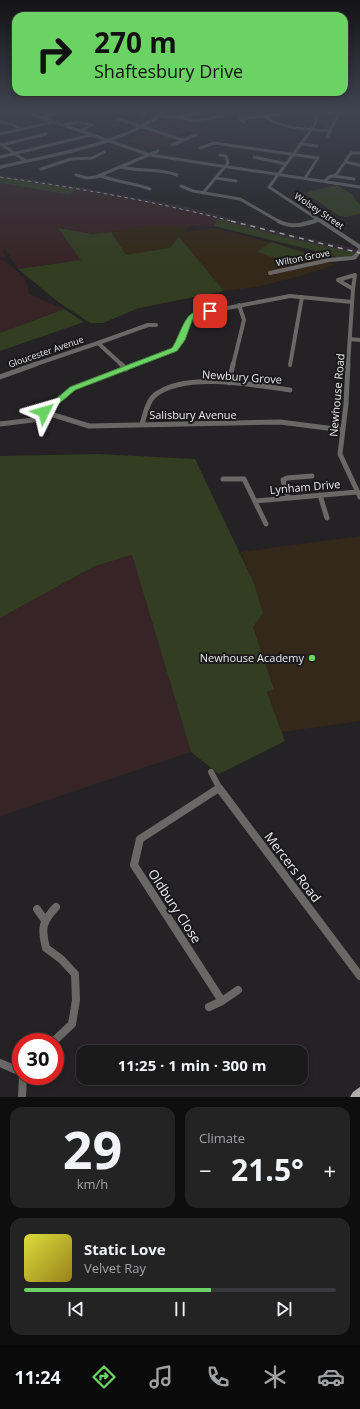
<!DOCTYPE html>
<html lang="en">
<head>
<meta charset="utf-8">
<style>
	:root { --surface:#1b1a1b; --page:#242324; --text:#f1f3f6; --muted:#a0a1a3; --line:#39383a; --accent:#6bd363 }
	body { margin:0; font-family:"Open Sans",sans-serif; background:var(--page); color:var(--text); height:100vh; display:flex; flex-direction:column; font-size:15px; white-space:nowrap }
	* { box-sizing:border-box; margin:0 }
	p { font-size:13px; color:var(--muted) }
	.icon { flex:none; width:22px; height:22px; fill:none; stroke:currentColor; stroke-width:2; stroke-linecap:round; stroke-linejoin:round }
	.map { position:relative; height:1097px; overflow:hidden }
	.sheet { display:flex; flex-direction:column; gap:10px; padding:10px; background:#0f0e0f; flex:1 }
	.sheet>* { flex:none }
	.guide { position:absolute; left:12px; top:12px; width:336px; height:84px; border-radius:12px; box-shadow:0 2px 6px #0003,0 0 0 1px var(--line); background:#6bd363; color:#111; overflow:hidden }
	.speed { position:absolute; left:12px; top:1033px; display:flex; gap:8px; font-size:20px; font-weight:700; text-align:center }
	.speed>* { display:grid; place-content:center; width:52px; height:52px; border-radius:50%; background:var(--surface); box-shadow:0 2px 6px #0003,0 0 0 1px var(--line); line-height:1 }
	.speed .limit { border:6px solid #d22; background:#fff; color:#111 }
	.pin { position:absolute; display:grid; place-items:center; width:34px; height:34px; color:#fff; margin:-17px; border-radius:8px; box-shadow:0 2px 6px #0006 }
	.me { position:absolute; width:44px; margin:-22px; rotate:50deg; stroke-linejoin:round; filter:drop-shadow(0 0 3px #0008) }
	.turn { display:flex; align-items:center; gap:14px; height:84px; padding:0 16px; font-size:18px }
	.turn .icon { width:52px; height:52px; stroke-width:2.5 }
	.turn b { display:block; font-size:28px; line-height:34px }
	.big { font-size:30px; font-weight:700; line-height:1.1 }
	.sheet .tile { flex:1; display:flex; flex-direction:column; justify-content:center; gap:6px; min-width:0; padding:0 14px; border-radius:12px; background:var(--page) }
	.sheet .dial { align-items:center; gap:0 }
	.dial b { font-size:52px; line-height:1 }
	.song { display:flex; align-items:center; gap:12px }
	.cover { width:48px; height:48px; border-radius:6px; background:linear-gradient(135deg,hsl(60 70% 55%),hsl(50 70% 35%)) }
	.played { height:4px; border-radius:2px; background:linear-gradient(90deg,var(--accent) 60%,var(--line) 60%) }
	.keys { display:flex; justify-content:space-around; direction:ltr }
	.heat { display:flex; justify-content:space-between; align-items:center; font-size:22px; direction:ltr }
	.sheet .tiles { flex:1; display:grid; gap:10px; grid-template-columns:1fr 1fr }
	.tile:last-child { grid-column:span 2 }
	.trip { position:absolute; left:76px; top:1045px; width:232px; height:40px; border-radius:12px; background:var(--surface); box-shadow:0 2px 6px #0003,0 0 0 1px var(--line); font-weight:700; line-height:40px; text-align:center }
	.tab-bar { display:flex; height:64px; justify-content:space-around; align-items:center; background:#0b0a0b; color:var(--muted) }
	.tab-bar .icon { width:28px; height:28px }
	.tab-bar .selected { color:var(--accent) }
	.tab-bar b { font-size:18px; color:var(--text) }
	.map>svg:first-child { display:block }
	.built { fill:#312b32 }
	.industrial { fill:#372427 }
	.education { fill:#332819 }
	.green { fill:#323d22 }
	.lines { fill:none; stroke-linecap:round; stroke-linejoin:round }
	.minor-far4 { stroke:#696867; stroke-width:3 }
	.minor-far3 { stroke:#696867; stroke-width:4 }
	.minor-far2 { stroke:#696867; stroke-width:5 }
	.minor-far1 { stroke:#696867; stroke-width:6 }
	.minor { stroke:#696867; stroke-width:8 }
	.tertiary { stroke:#696867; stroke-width:3.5 }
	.primary { fill:#afaeac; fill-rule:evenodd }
	.rail-far1 { stroke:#aeadae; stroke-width:1; stroke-dasharray:3.5 3.5; stroke-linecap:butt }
	.rail { stroke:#aeadae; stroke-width:1.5; stroke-dasharray:5 5; stroke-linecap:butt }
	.route { fill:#6bd363; stroke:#468940 }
	.poi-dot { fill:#6bd363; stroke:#1a191b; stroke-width:1.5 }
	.labels { text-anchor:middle; stroke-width:4; stroke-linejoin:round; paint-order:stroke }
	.far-street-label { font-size:9px; fill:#edeced; stroke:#1a191b }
	.street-label { font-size:11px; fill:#edeced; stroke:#1a191b }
	.poi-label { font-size:11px; fill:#edeced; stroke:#1a191b; text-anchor:end }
	.near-street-label { font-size:13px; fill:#edeced; stroke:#1a191b }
</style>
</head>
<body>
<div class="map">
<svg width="360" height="1097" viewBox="0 0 360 1097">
	<rect width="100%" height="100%" fill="#242224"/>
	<path class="built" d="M 0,175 L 68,185 L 183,206 L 293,235 L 359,249 L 354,256 L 216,222 L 216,219 L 176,208 L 77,189 L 0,177 Z"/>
	<path class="industrial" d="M 172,119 L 187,123 L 185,124 L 214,128 L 198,135 L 187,131 L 175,137 L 182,139 L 158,149 L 128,141 L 155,130 L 146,127 L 159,121 Z
		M 0,183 L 70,195 L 77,189 L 176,208 L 217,219 L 214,226 L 144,226 L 111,232 L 93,234 L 58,228 L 82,260 L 18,269 L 5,249 L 3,252 L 7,259 L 0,258 Z
		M 0,259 L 4,260 L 26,280 L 29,294 L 64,309 L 0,333 Z
		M 132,555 L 191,752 L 0,816 L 0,618 L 95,566 Z"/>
	<path class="education" d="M 72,111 L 113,111 L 98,119 Z
		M 144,226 L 190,226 L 184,232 L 213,228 L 324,256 L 326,260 L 335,265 L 301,276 L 256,287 L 224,291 L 139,308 L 83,262 L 58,228 L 93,234 L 111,232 Z
		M 360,536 L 360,721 L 282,732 L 267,692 L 274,689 L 253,627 L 253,581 L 240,552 Z"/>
	<path class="green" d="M 337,113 L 329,130 L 322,129 L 325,124 L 318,123 L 320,119 L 324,119 L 325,116 L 318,115 Z
		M 0,177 L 77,189 L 70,195 L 0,183 Z
		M 337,185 L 353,195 L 356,201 L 360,204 L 360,214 L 345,217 L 340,216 L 304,193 Z
		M 217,219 L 288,238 L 356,253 L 354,256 L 339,258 L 324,253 L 214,226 Z
		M 58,228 L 93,234 L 111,232 L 126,255 L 170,248 L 179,237 L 224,291 L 139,308 L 103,323 L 90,323 L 57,301 L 18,269 L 81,260 Z
		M 271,242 L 310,255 L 297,265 L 257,252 Z
		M 64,309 L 84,322 L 0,351 L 0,333 Z
		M 98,454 L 195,459 L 253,581 L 263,613 L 253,627 L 274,689 L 267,692 L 285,741 L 219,774 L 191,752 L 132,555 L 95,566 L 0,618 L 0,456 Z"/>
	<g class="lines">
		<path class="minor-far4" d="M 0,111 L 31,114 L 150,155 L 360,187
			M 258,111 C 279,130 304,129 331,131
			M 340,111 L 360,113
			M 143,115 L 146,111
			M 160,116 L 175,117 L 213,111
			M 178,117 L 195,121 L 223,116 L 214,111
			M 42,118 L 58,112
			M 118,119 L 183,140
			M 0,122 L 12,124 L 21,129
			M 244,122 L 240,119 L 280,114
			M 63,125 L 78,122 L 92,125 L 80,131
			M 0,134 L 53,122
			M 327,137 L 340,111
			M 1,144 L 26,161
			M 300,144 L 317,146
			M 2,145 L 46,134
			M 172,145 L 196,135
			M 200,148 L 214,143 L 318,158 L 305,178
			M 0,157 L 91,135
			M 254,157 L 286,164
			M 345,162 L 360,165
			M 121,167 C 140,172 159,168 177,175
			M 41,169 L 71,159 L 92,158 L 104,152
			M 76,175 L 87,178 L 96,177 L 158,151
			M 101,176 C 117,182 134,183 150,189
			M 334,176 L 354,179
			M 215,178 L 236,181
			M 325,181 L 329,177 L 336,175 L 351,153 L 360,153
			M 181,186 L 193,191 L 240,199 L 280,222
			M 203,193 L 228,163 L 226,156 L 220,155
			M 312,222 L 320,220
			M 322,222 L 269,187 L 312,129 L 316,121 L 316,114 L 339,112"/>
		<path class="minor-far3" d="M 278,221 C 291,228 302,225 315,221
			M 321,221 L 360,247
			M 270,273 L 329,260 L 352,258 L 355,257 L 360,250
			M 355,275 L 353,289 L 338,280 Z
			M 350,339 L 360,340
			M 33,365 L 98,343
			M 122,365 L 98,343 L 148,325 L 156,325
			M 133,365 L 174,350 L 189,321 L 196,314 L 290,296 L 352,302
			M 233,365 L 244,320 L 239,305
			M 290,365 L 302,297
			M 348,365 L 353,289"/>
		<path class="minor-far2" d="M 121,364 L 126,369
			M 348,364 L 346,404 L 340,454 L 360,497
			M 0,377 L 36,364
			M 229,383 L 233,364
			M 44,412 L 89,426 L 280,422 L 343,430
			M 0,424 L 33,420 L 73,388 L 136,364
			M 142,424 C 145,415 147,402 154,396 C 183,371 255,385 290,390
			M 223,479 L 244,479 L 266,524
			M 320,495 L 327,518
			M 288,497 L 283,480 L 287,478 L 312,476
			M 256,501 L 357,492"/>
		<path class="minor-far1" d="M 211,772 L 220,789
			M 217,789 L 219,788"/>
		<path class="minor" d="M 219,788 L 360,976
			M 219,788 L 140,839 L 134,865 L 222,1001
			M 37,909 L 44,919
			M 209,1007 L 222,1001 L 238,990
			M 53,1042 L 72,1024 L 76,1000 L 75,974 L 61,959 L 46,948 C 41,928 42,922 56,907
			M 0,1063 L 21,1072
			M 22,1097 L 23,1076"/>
		<path class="tertiary" d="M 0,167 C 51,155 124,145 165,111"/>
		<path class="primary" d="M 360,1087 L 360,1097 L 350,1097 L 353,1092 Z"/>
		<path class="rail-far1" d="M 0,177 C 79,188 158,202 235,222"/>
		<path class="rail" d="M 231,221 L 360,253"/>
	</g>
	<linearGradient id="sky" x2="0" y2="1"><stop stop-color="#141314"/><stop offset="0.42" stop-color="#3f4450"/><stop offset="1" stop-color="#3f4450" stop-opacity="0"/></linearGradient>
	<rect width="360" height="264" fill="url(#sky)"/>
	<path class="route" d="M 210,309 L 212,309 L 212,312 L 198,315 L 193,318 L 185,340 L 177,351 L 75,390 L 47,414 L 42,414 L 41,412 L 70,387 L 172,348 C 179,338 184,315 195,312 C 199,310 205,310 210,309 Z"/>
	<circle class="poi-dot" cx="312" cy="658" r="4"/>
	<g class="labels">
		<g class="far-street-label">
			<text transform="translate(319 211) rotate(34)" y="3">Wolsey Street</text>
			<text transform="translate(303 258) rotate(-11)" y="3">Wilton Grove</text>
			<text transform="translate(46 352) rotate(-19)" y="3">Gloucester Avenue</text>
		</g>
		<g class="street-label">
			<text transform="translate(242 377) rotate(4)" y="4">Newbury Grove</text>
			<text transform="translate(337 395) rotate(-85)" y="4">Newhouse Road</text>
			<text x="193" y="419">Salisbury Avenue</text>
			<text transform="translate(305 487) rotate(-5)" y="4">Lynham Drive</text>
		</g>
		<g class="poi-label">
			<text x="304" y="662">Newhouse Academy</text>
		</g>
		<g class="near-street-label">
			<text transform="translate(293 867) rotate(53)" y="5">Mercers Road</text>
			<text transform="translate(175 906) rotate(57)" y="5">Oldbury Close</text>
		</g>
	</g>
</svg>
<div class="speed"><div class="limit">30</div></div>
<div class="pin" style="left:210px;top:311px;background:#d93025"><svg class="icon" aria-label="arrive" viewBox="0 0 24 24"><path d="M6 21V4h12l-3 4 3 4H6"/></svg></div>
<svg class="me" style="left:44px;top:412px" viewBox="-20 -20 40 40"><path d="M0-17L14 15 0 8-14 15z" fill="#6bd363" stroke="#fff" stroke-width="4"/></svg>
<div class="trip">11:25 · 1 min · 300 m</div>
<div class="guide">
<div class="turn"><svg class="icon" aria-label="right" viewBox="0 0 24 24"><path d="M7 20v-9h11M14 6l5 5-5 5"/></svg><div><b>270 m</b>Shaftesbury Drive</div></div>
</div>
</div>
<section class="sheet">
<div class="tiles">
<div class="tile dial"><b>29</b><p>km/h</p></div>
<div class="tile"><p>Climate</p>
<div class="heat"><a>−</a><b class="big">21.5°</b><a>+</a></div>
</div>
<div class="tile">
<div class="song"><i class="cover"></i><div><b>Static Love</b><p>Velvet Ray</p></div></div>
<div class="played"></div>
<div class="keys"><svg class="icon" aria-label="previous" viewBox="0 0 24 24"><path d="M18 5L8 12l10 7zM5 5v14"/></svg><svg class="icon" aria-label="pause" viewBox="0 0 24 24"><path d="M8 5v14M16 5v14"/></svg><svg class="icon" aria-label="next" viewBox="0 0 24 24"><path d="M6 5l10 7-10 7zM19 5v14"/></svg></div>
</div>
</div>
</section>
<nav class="tab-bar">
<b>11:24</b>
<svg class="icon selected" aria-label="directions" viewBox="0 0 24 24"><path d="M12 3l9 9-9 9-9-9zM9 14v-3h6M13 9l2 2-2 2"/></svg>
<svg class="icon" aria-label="music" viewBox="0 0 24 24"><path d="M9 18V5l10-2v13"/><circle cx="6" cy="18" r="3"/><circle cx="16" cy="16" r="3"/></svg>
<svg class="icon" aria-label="phone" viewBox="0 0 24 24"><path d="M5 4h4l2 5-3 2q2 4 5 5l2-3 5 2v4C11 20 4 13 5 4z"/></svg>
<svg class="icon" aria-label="climate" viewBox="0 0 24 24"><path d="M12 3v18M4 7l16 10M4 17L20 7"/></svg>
<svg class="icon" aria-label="car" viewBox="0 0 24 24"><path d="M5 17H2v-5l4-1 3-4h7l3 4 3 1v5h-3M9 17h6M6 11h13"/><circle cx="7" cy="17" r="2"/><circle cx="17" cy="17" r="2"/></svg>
</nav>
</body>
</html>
